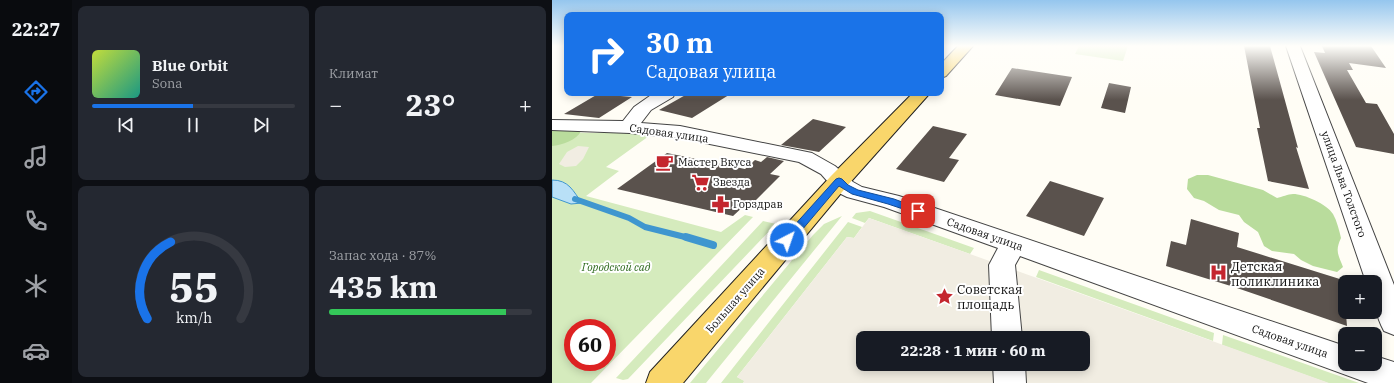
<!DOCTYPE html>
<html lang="ru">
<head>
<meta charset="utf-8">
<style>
	:root { --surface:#171b24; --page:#242831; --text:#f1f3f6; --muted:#9ea1a6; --line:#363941; --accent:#1a73e8 }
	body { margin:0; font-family:"IBM Plex Serif",serif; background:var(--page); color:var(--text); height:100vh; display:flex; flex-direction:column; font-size:15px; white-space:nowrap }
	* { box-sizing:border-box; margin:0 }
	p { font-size:13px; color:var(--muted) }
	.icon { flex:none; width:22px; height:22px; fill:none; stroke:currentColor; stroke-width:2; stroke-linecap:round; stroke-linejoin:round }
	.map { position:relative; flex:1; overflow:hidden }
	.sheet { display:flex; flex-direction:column; gap:6px; padding:6px; background:#0d0f14; width:480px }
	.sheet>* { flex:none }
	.hud { position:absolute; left:12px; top:12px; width:380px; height:84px; border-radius:8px; box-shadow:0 2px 10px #0003; background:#1a73e8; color:#fff; overflow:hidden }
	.buttons { position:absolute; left:786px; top:275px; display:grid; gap:8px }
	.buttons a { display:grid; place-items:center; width:44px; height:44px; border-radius:8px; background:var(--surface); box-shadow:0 2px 10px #0003; font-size:20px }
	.speed { position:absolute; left:12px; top:319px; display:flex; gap:8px; font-size:20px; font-weight:700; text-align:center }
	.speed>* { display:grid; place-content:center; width:52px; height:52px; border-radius:50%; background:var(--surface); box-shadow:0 2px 10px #0003; line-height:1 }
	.speed .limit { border:6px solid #d22; background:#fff; color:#111 }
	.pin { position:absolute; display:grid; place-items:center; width:34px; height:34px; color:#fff; margin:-17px; border-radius:8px; box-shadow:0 2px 6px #0006 }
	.me { position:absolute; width:44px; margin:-22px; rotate:41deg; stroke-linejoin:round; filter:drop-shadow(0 0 3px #0008) }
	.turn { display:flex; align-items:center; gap:14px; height:84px; padding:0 16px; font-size:18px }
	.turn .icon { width:52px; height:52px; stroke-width:2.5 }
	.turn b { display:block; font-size:28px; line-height:34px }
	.big { font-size:30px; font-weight:800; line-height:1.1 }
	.sheet .card { flex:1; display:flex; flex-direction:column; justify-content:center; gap:6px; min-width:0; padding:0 14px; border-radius:8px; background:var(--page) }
	.sheet .dial { align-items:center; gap:0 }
	.dial svg { height:104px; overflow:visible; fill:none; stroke:var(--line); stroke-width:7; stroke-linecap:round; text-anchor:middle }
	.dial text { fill:var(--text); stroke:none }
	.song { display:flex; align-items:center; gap:12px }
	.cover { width:48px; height:48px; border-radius:6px; background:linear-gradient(135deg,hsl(70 70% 55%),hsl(170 70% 35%)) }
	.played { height:4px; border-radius:2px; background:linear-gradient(90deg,var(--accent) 50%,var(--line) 50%) }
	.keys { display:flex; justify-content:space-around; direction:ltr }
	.heat { display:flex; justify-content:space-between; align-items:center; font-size:22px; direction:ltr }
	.charge { height:6px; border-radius:3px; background:linear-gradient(90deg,#34c759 87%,var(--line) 0) }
	.sheet .tiles { flex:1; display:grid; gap:6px; grid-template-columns:repeat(2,1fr) }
	.trip { position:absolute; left:304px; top:331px; width:234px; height:40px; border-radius:8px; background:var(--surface); box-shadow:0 2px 10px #0003; font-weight:800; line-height:40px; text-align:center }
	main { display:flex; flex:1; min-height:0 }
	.menu { display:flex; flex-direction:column; width:72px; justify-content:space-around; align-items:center; background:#090b0e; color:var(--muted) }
	.menu .icon { width:28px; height:28px }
	.menu .active { color:var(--accent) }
	.menu b { font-size:18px; color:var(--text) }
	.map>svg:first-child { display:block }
	.green { fill:#d5ebbd; fill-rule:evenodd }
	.forest { fill:#b9dc9c }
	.plaza { fill:#f1ede2; fill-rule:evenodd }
	.water { fill:#b9e0f7; stroke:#3f96cf }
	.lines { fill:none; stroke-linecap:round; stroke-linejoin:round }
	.stream-far1 { stroke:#3f96cf; stroke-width:6 }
	.stream { stroke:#3f96cf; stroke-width:8 }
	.building { fill:#5a524d }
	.street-casing { stroke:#444; stroke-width:2 }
	.primary-casing { stroke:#222; stroke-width:2 }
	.street { fill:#fff; fill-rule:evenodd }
	.primary { fill:#f9d66b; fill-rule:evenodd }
	.route { fill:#1a73e8; stroke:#114b97 }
	.labels { text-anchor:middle; stroke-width:4; stroke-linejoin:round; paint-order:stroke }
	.street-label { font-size:11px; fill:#111; stroke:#fff }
	.poi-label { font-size:11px; fill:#111; stroke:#fff; text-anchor:start }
	.park-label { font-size:11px; font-style:italic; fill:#2f6b1f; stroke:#fff }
	.near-poi-label { font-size:13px; fill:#111; stroke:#fff; text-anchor:start }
</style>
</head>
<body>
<main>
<nav class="menu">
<b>22:27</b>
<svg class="icon active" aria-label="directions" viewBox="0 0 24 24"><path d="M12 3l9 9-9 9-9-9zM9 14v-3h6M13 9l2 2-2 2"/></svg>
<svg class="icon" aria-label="music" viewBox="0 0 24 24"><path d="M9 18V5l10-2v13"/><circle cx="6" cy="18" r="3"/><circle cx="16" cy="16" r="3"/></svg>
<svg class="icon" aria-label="phone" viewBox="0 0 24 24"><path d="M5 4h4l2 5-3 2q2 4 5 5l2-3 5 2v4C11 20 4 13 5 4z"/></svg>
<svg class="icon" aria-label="climate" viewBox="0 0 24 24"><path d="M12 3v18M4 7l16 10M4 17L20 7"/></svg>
<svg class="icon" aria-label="car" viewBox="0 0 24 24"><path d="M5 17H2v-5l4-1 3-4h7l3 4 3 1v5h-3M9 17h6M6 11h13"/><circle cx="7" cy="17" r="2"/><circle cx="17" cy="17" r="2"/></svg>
</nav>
<section class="sheet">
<div class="tiles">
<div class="card">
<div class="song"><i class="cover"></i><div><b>Blue Orbit</b><p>Sona</p></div></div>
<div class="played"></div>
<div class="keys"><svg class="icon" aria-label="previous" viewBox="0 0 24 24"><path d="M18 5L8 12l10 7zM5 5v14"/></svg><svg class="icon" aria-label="pause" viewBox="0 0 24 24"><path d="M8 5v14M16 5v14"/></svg><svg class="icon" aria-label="next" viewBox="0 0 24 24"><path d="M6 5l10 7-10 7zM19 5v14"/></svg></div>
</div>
<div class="card"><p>Климат</p>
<div class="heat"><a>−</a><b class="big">23°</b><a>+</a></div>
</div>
<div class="card dial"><svg viewBox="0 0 100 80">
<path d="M14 69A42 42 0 1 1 86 69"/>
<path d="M14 69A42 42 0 0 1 32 10" stroke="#1a73e8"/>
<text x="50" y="56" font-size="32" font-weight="700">55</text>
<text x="50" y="72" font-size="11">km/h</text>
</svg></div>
<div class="card"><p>Запас хода · 87%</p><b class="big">435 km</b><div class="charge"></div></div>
</div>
</section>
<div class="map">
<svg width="842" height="383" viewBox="0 0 842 383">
	<rect width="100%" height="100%" fill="#fffdf5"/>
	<path class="green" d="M 527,46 L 576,46 L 571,61 L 523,54 Z
		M 0,131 C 15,132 30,133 44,133 C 63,133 79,130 97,136 L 54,167 L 67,171 L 34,196 L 169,232 L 193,215 L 201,217 L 39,383 L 0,383 ZM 21,328 L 55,328 L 55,362 L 21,362 Z
		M 318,211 L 422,248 L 418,254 L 317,218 L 313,223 L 300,218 L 304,213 Z
		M 290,216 L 154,383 L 138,383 L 261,235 L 272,224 Z
		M 211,221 L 224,224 L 76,379 L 71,380 L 64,378 Z
		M 296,222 L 310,227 L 302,238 L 295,237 L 185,377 L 193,381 L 191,383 L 169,383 Z
		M 487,270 L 662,333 L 661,341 L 484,277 Z
		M 671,335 L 807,383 L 776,383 L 670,345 Z"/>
	<path class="forest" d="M 0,128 L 29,131 C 25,140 10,145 0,146 Z
		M 645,175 L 656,175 L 711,190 L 725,198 C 730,197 736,194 741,194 C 752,194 775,204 781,214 C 785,221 787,230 789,238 C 783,251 786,254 791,267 L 785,272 L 761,266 L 749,260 L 742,254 L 720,251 L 712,246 L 706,232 L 692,222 L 687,215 L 667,210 L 652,201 L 642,198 L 635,189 L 636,179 Z"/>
	<path class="plaza" d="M 26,146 L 37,147 L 31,159 L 24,166 L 13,167 L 7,164 L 15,152 Z
		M 317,218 L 418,254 L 777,383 L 191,383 L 192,381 L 185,377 L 295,237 L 302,238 ZM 311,338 L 531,338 L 531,364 L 311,364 Z"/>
	<path class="water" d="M 0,180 C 17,180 21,191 30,203 L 19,204 L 0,197 Z"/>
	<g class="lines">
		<path class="stream-far1" d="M 23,199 L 77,218 L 93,227 L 137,238"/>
		<path class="stream" d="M 134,237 L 161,245"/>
	</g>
	<path class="building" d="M 692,46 L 718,46 L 746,148 L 744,147 L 757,189 L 716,181 L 705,128 L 708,128 Z
		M 770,46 L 819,46 L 834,68 L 797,63 L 801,70 L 795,70 L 814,103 L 825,104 L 842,134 L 842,154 L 804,147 L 762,52 L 773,53 Z
		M 460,68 L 520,77 L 508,106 L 443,95 Z
		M 557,83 L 579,87 L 573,113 L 549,108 Z
		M 137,93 L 180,93 L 140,118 L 107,110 Z
		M 46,94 L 80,97 L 47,118 L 12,114 Z
		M 261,119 L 294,127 L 267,152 L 229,145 Z
		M 381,126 L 415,134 L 397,158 L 407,160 L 392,182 L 344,169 Z
		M 115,153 L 193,169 L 203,160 L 209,162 L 215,157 L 232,161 L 218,174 L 228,176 L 199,205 L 194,204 L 181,216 L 65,189 Z
		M 498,181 L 552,198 L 532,236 L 474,216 Z
		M 639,219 L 687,233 L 685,247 L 791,280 L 795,326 L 682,287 L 614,266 L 619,241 L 634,245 Z"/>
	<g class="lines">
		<defs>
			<path id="street" d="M 734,46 L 748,46 L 842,285 L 842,335 L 832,331 C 822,312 823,302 823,282 L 814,282 Z
				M 102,93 L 123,93 L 121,97 L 99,110 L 89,123 L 128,126 L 260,153 L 283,166 L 301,182 L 310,187 L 347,196 L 793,346 L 793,364 L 823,364 L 823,356 L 842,362 L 842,383 L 816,383 L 468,256 L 463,265 L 470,338 L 440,338 L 437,265 L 446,248 L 332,207 L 295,197 L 285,192 L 269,174 L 247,162 L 128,138 L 78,133 L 0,130 L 0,120 L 71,121 L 82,107 Z
				M 441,364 L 473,364 L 474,383 L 442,383 Z"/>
			<path id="primary" d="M 406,46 L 421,46 L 394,76 L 389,78 L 389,64 Z
				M 361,93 L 378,93 L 295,186 L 131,383 L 94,383 L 98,372 L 279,176 Z"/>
		</defs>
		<use href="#street" class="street-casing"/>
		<use href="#primary" class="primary-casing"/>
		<use href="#street" class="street"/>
		<use href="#primary" class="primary"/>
	</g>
	<linearGradient id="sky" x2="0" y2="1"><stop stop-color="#95c6ee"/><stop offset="0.46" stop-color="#fffefa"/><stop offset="1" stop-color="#fffefa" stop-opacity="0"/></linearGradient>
	<rect width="842" height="100" fill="url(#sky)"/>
	<path class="route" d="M 287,178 L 290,179 L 296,185 L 306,190 L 342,199 L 369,209 L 371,211 L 366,214 L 336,204 L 300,194 L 287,186 L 239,243 L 231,243 L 230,240 L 231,238 L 284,179 Z"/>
	<defs>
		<symbol id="cafe-bare" viewBox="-9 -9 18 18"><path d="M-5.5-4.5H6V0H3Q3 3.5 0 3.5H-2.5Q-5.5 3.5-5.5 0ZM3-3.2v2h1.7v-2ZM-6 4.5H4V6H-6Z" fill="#c4262e" stroke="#fff" stroke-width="2.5" paint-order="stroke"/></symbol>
		<symbol id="supermarket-bare" viewBox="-9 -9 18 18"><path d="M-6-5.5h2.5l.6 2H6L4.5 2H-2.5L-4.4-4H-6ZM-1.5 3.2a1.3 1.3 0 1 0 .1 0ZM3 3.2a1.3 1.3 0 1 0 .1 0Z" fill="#c4262e" stroke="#fff" stroke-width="2.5" paint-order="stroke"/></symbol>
		<symbol id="pharmacy-bare" viewBox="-9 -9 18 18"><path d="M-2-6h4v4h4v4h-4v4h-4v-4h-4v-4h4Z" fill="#c4262e" stroke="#fff" stroke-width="2.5" paint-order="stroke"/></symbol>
		<symbol id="hospital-bare" viewBox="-9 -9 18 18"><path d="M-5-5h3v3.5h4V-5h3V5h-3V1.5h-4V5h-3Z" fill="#c4262e" stroke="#fff" stroke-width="2.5" paint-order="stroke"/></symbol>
		<symbol id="sight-bare" viewBox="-9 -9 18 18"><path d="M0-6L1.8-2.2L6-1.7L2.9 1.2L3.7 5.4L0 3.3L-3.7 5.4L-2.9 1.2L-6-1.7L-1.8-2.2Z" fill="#c4262e" stroke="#fff" stroke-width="2.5" paint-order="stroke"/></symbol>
	</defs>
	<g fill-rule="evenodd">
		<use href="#cafe-bare" x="100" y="150" width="25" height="25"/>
		<use href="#supermarket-bare" x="136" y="170" width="25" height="25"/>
		<use href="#pharmacy-bare" x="156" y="192" width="25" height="25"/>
		<use href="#hospital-bare" x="654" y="260" width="25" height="25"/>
		<use href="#sight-bare" x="380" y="284" width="25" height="25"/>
	</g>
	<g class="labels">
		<g class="street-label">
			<text transform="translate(117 133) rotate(8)" y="4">Садовая улица</text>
			<text transform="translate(792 184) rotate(70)" y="4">улица Льва Толстого</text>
			<text transform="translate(433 234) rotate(19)" y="4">Садовая улица</text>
			<text transform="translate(183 300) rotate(-49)" y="4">Большая улица</text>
			<text transform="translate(738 341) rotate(19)" y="4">Садовая улица</text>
		</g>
		<g class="poi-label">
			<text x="126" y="166">Мастер Вкуса</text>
			<text x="161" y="186">Звезда</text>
			<text x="181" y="208">Горздрав</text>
		</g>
		<g class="park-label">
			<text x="64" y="271">Городской сад</text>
		</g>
		<g class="near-poi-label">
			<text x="679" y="271">Детская<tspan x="679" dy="15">поликлиника</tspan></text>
			<text x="405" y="294">Советская<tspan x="405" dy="15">площадь</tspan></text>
		</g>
	</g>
</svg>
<div class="buttons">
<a>+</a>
<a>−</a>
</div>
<div class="speed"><div class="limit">60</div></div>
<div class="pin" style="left:366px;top:211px;background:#d93025"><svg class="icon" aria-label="arrive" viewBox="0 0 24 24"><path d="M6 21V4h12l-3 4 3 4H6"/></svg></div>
<svg class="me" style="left:235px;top:240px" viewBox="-20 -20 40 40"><circle r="17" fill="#1a73e8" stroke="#fff" stroke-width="3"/><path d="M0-11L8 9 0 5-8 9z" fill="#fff"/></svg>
<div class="trip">22:28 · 1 мин · 60 m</div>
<div class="hud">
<div class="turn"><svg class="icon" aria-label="right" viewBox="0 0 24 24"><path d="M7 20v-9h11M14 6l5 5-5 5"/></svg><div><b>30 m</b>Садовая улица</div></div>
</div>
</div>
</main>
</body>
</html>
